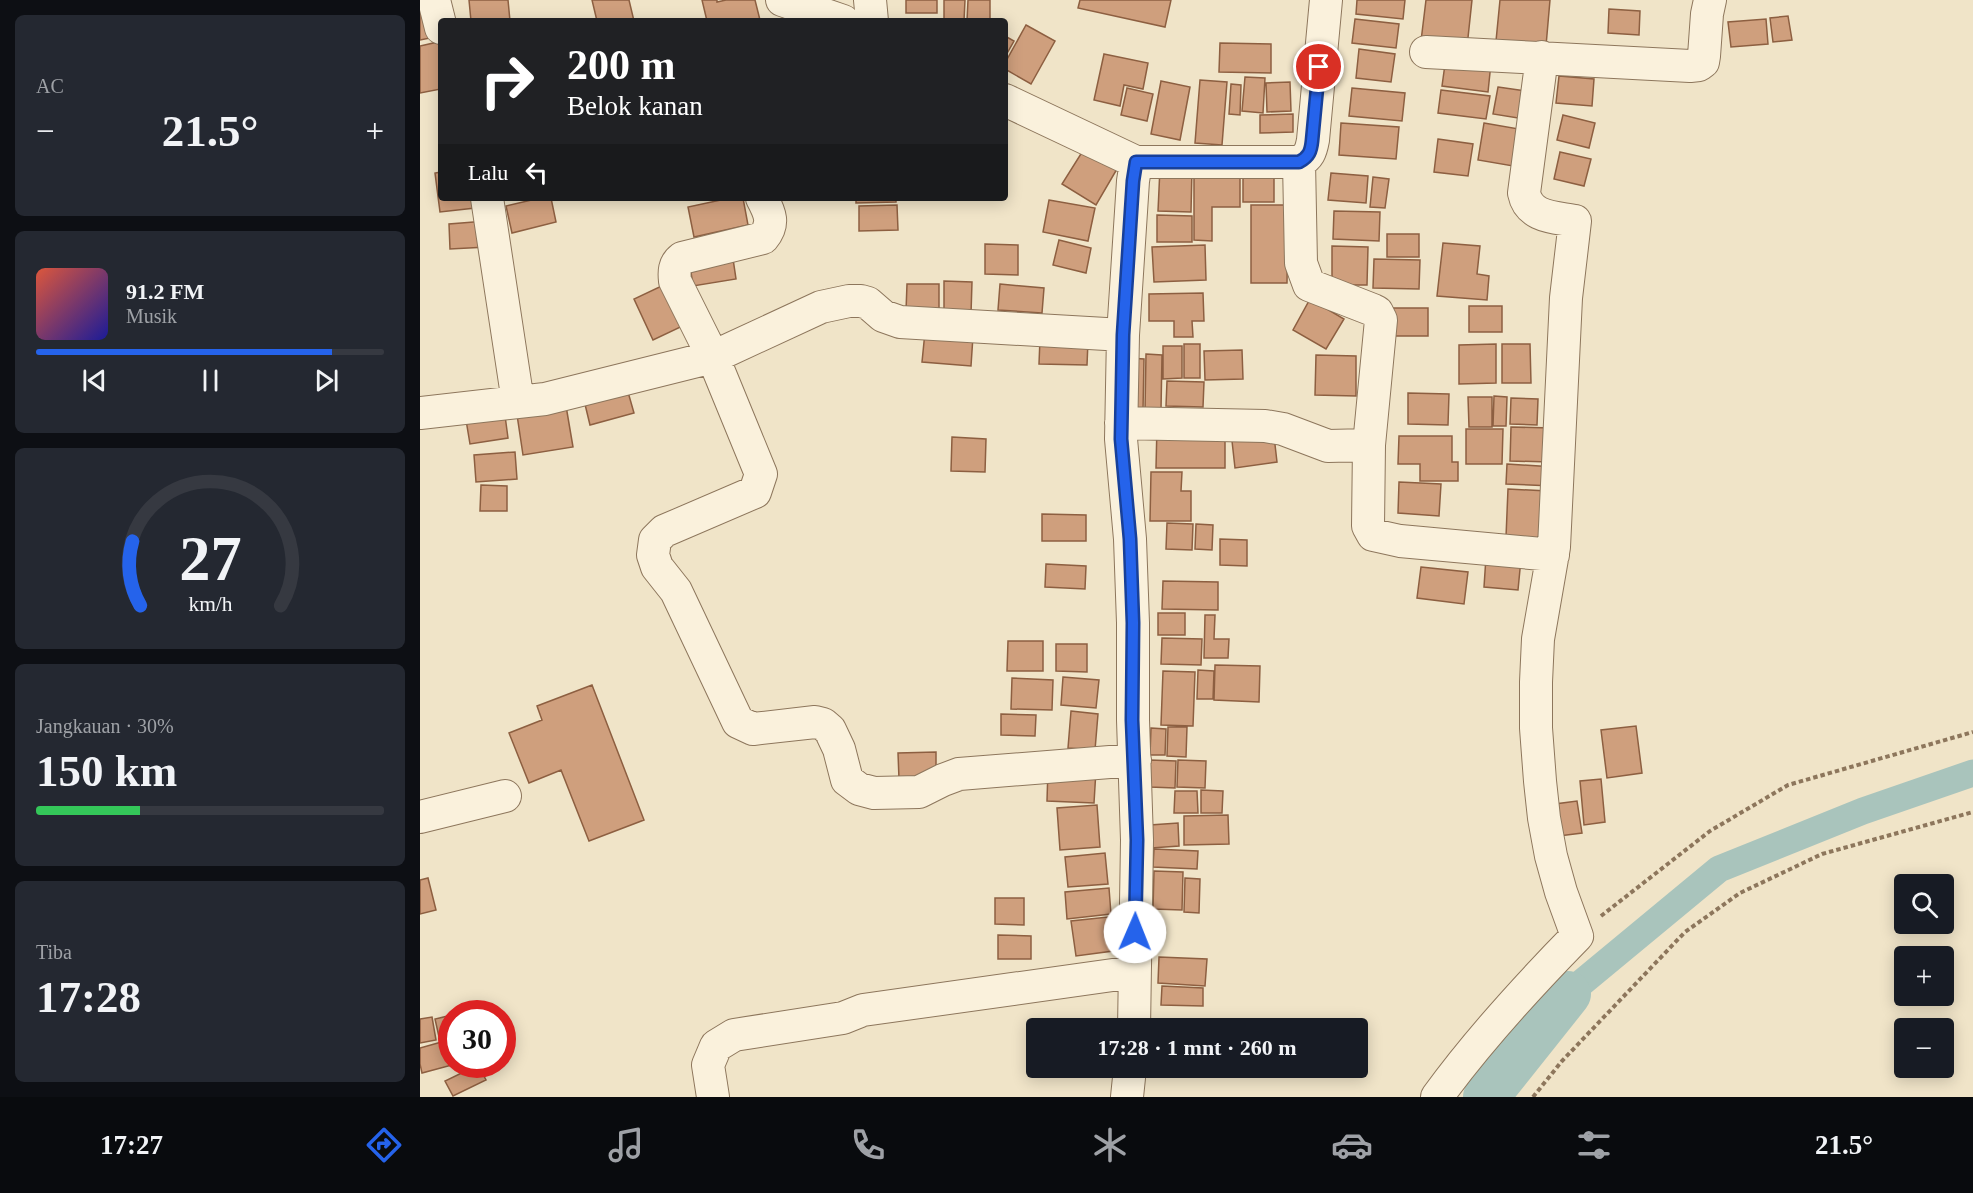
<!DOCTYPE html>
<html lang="id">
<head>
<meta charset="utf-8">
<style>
	:root { --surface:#171b24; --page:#242831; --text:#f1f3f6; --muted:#9ea1a6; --line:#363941; --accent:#2563eb }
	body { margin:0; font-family:"Times New Roman",serif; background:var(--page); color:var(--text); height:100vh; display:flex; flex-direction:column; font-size:22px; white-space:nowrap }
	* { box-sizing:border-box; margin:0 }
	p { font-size:20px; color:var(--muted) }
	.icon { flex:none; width:33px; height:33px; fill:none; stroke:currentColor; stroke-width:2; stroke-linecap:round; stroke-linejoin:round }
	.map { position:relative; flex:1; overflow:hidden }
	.drawer { display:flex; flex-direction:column; gap:15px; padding:15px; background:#0d0f14; width:420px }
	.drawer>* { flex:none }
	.banner { position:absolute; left:18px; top:18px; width:570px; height:183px; border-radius:6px; box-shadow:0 3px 15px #0003; background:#202124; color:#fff; overflow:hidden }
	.controls { position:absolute; left:1474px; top:874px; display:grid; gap:12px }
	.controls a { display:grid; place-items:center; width:60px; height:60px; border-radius:6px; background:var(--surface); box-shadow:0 3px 15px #0003; font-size:30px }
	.speed { position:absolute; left:18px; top:1000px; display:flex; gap:12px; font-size:30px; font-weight:700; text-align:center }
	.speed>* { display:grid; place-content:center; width:78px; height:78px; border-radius:50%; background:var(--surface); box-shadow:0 3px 15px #0003; line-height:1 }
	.speed .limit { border:9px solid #d22; background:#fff; color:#111 }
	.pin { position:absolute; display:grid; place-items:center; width:51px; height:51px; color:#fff; margin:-26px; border:3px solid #fff; border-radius:50%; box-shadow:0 2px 6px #0007 }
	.me { position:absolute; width:66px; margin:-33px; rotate:1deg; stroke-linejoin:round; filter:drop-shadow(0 0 4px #0008) }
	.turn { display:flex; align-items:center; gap:21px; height:126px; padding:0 30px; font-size:27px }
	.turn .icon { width:78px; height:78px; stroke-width:2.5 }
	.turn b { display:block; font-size:42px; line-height:51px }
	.then { display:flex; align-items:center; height:57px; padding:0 30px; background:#0003; gap:12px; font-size:22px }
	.big { font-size:45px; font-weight:700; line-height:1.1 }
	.drawer .card { flex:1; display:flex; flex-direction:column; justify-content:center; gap:9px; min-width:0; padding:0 21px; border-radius:9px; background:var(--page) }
	.drawer .dial { align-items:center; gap:0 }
	.dial svg { height:156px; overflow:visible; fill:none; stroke:var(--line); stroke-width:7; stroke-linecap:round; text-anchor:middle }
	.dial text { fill:var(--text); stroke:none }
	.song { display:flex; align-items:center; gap:18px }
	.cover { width:72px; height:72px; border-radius:9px; background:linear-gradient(135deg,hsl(10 70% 55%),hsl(240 70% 35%)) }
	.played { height:6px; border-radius:3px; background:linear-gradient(90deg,var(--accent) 85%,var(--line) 85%) }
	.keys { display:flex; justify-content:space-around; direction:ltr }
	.heat { display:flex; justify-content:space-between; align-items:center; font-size:33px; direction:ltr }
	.charge { height:9px; border-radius:4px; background:linear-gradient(90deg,#34c759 30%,var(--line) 0) }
	.trip { position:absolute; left:606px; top:1018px; width:342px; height:60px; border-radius:6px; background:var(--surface); box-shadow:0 3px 15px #0003; font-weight:700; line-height:60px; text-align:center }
	.menu { display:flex; height:96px; justify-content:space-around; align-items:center; background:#090b0e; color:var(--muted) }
	.menu .icon { width:42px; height:42px }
	.menu .current { color:var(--accent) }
	.menu b { font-size:27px; color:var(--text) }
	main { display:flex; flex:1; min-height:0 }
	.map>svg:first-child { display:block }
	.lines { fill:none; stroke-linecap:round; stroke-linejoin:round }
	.canal { stroke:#a9c4bc; stroke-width:27 }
	.river { stroke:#a9c4bc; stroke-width:46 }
	.building { fill:#cf9f7d; stroke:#8d5f41; stroke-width:1.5 }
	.minor-casing { stroke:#8d765c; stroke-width:34 }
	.path { stroke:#8d765c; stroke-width:4; stroke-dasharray:4.5 3; stroke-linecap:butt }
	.minor { stroke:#faf1dc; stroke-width:32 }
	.route-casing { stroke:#184099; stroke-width:15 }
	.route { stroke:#2563eb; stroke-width:10 }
</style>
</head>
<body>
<main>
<section class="drawer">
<div class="card"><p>AC</p>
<div class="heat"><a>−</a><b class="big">21.5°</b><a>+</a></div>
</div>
<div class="card">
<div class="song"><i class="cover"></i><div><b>91.2 FM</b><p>Musik</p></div></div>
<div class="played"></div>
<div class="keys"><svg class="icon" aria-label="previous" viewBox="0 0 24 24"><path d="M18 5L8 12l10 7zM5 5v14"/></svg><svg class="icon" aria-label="pause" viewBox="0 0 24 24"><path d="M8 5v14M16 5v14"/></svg><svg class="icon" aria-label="next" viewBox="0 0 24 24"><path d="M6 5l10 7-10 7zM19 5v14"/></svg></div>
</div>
<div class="card dial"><svg viewBox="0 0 100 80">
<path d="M14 69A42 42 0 1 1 86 69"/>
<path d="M14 69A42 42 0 0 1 10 36" stroke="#2563eb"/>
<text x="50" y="56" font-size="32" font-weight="700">27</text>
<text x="50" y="72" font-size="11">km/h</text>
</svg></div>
<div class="card"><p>Jangkauan · 30%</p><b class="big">150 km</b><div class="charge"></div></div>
<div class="card"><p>Tiba</p><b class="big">17:28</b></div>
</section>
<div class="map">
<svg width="1553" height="1097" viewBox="0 0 1553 1097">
	<rect width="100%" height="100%" fill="#f0e4c8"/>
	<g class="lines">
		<path class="canal" d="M 1148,994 L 1299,869 L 1443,811 L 1553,773"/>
		<path class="river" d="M 1066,1097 L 1148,994"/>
	</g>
	<path class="building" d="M 49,0 L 88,0 L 90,21 L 51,21 Z
		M 172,0 L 209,0 L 214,21 L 177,21 Z
		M 282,0 L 297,0 L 297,2 L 306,0 L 335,0 L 340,20 L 287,21 Z
		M 486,0 L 517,0 L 517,13 L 486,13 Z
		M 524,0 L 545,0 L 544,21 L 524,21 Z
		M 548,0 L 570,0 L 570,21 L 547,21 Z
		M 660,0 L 751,0 L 745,27 L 658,8 Z
		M 937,0 L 985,0 L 983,19 L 936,14 Z
		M 1006,0 L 1052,0 L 1047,47 L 1001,41 Z
		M 1080,0 L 1130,0 L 1126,46 L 1076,41 Z
		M 14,7 L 20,36 L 0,40 L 0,10 Z
		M 1189,9 L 1220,11 L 1219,35 L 1188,33 Z
		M 1368,16 L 1372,40 L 1353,42 L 1350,18 Z
		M 935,19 L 979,24 L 976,48 L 932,43 Z
		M 1346,19 L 1348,44 L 1311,47 L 1308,22 Z
		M 606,25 L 635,41 L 611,84 L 585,69 L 585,63 Z
		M 585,36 L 594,41 L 585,57 Z
		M 18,42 L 21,55 L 21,89 L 0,93 L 0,46 Z
		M 800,43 L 851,44 L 851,73 L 799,72 Z
		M 939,49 L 975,54 L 971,82 L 936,78 Z
		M 684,54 L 728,63 L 723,89 L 704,85 L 700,106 L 674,100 Z
		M 1026,57 L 1071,63 L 1068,92 L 1022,86 Z
		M 1139,76 L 1174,79 L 1172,106 L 1136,103 Z
		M 825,77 L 845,78 L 843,113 L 822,111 Z
		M 780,80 L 807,82 L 802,145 L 775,143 Z
		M 741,81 L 770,87 L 760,140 L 731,134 Z
		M 870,82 L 871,111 L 847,112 L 846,83 Z
		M 811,84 L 821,85 L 820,115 L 809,114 Z
		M 1078,87 L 1114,92 L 1110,120 L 1073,114 Z
		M 707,88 L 733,94 L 727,121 L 701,115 Z
		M 932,88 L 985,93 L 982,121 L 929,116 Z
		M 1021,90 L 1070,96 L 1066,119 L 1018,113 Z
		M 873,114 L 873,132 L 840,133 L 840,115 Z
		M 1143,115 L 1175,123 L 1169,148 L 1137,140 Z
		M 921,123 L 979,127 L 976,159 L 919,155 Z
		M 1064,123 L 1099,129 L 1093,166 L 1058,160 Z
		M 1018,139 L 1053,144 L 1048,176 L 1014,172 Z
		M 664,149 L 697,169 L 676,205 L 642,184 Z
		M 1140,152 L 1171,159 L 1164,186 L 1134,179 Z
		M 740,168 L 772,169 L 771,212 L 738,211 Z
		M 21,172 L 21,198 L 63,198 L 64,207 L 20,212 L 15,173 Z
		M 911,173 L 948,176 L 946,203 L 908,200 Z
		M 823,175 L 854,175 L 854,202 L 823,202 Z
		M 953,177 L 969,179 L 965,208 L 950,207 Z
		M 774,178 L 820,178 L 820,207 L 792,207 L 792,241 L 774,240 Z
		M 120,198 L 131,198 L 136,222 L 92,233 L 86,206 Z
		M 310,198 L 323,198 L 328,225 L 274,237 L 268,207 Z
		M 436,198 L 476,198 L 476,202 L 436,203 Z
		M 629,200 L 675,208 L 668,241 L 623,232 Z
		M 477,205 L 478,230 L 439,231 L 439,206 Z
		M 831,205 L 868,205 L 867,283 L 831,283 Z
		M 914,211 L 960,212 L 959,241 L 913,239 Z
		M 737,215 L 772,216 L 772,242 L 737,242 Z
		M 66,221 L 67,247 L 30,249 L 29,224 Z
		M 967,234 L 999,234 L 999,257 L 967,257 Z
		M 639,240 L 671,248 L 666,273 L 633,265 Z
		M 1023,243 L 1060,246 L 1057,274 L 1069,276 L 1067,300 L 1017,296 Z
		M 565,244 L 598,245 L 598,275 L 565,274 Z
		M 785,245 L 786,280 L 734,282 L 732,247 Z
		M 912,246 L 948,247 L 947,285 L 912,285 Z
		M 312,252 L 316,279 L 273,286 L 269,258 Z
		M 954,259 L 1000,260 L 999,289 L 953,288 Z
		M 524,281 L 552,282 L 551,314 L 524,314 Z
		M 250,282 L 269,323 L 233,340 L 214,299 Z
		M 487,284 L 519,284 L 519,311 L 486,311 Z
		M 580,284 L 624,288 L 622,313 L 578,310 Z
		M 783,293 L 784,321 L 772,321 L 773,337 L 754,337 L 754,321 L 729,321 L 729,294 Z
		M 890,299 L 924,319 L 906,349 L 873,330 Z
		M 1049,306 L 1082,306 L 1082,332 L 1049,332 Z
		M 969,308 L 1008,308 L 1008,336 L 969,336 Z
		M 505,332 L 553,336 L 551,366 L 502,362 Z
		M 620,339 L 668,341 L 667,365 L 619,364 Z
		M 764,344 L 780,344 L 780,378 L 764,378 Z
		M 1076,344 L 1076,383 L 1039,384 L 1039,345 Z
		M 1082,344 L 1110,344 L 1111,383 L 1082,383 Z
		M 743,346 L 762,346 L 762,378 L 743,379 Z
		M 822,350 L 823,379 L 785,380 L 784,351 Z
		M 726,354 L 742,355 L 741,410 L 725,410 Z
		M 896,355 L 936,356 L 936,396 L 895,395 Z
		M 708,358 L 724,359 L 723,410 L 706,410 Z
		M 747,381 L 784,382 L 783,407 L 746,406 Z
		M 206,385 L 214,413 L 170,425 L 163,396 Z
		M 988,393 L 1029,394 L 1028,425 L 988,424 Z
		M 1074,396 L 1087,397 L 1086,426 L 1073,426 Z
		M 1048,397 L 1072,397 L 1072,427 L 1049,427 Z
		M 1091,398 L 1118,399 L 1117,425 L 1090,424 Z
		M 145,400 L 153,447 L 103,455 L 96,408 Z
		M 84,408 L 88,438 L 50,444 L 45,414 Z
		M 737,426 L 805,426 L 805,468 L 736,468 Z
		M 1091,427 L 1131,428 L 1130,462 L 1090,461 Z
		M 1046,429 L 1083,429 L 1082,464 L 1046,464 Z
		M 854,436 L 857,462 L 815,468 L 812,441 Z
		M 979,436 L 1032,436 L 1032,462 L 1038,462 L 1038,481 L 1000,481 L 1000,464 L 978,464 Z
		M 532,437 L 566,439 L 565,472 L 531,471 Z
		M 95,452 L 97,479 L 56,482 L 54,455 Z
		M 1087,464 L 1134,467 L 1132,486 L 1086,484 Z
		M 731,472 L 762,472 L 761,491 L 771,491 L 771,521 L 730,521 Z
		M 979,482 L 1021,484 L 1019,516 L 978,513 Z
		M 61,485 L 87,486 L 87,511 L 60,511 Z
		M 1088,489 L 1128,491 L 1126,539 L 1086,537 Z
		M 622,514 L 666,515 L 666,541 L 622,541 Z
		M 747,523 L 773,524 L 772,550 L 746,549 Z
		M 776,524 L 793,525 L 792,550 L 775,549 Z
		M 800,539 L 827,540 L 827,566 L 800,565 Z
		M 1066,557 L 1101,559 L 1098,590 L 1064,587 Z
		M 626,564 L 666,566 L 665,589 L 625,587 Z
		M 1001,567 L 1048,572 L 1044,604 L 997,598 Z
		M 743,581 L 798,582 L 798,610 L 742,609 Z
		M 738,613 L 765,613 L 765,635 L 738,635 Z
		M 785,615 L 795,615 L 794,639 L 809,639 L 808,658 L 784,658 Z
		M 742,638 L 782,639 L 781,665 L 741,664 Z
		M 588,641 L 623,641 L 623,671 L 587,671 Z
		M 636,644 L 667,644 L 667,672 L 636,671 Z
		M 795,665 L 840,666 L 839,702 L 794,700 Z
		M 778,670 L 794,671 L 793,699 L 777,699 Z
		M 743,671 L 775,672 L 773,726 L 741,725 Z
		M 643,677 L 679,680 L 676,708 L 641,705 Z
		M 592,678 L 633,680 L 632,710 L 591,709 Z
		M 172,685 L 224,820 L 169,841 L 141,770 L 109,783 L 89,733 L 122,720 L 117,706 Z
		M 651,711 L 678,714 L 675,750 L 648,748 Z
		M 581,714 L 616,715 L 615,736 L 581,735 Z
		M 1216,726 L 1222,773 L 1187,778 L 1181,730 Z
		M 748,727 L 767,727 L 766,757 L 747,756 Z
		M 731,728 L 746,729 L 745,755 L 730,755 Z
		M 516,752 L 516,778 L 479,779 L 478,753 Z
		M 730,760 L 756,761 L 755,788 L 730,787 Z
		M 758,760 L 786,761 L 785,788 L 757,787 Z
		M 628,768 L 676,770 L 674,803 L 627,801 Z
		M 1181,779 L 1185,822 L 1164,825 L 1160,781 Z
		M 781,790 L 803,791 L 802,813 L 781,813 Z
		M 755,791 L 777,791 L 778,813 L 754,813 Z
		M 1157,801 L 1162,833 L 1139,836 L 1135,804 Z
		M 677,805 L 680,847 L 640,850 L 637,808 Z
		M 808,815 L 809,844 L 764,845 L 764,816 Z
		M 758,823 L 759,846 L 731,848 L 730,825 Z
		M 734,849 L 778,851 L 777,869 L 733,867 Z
		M 685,853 L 688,884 L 648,887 L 645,857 Z
		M 734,871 L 763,872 L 762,910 L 733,909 Z
		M 8,878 L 16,910 L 0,914 L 0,880 Z
		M 765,878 L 780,879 L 779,913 L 764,912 Z
		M 689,888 L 691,914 L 647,919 L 645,892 Z
		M 575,898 L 604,898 L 604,925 L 575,924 Z
		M 688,917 L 693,951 L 656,956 L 651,921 Z
		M 578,935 L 611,936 L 611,959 L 578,959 Z
		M 739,957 L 787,959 L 785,986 L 738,983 Z
		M 742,986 L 783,988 L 783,1006 L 741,1005 Z
		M 28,1016 L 32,1035 L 19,1037 L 15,1019 Z
		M 12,1017 L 16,1040 L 0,1043 L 0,1019 Z
		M 32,1039 L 32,1065 L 2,1073 L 0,1064 L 0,1048 Z
		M 58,1065 L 66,1080 L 33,1096 L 25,1081 Z"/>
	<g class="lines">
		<defs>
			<path id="minor" d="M 14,0 L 21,28
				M 362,0 L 423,21
				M 450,0 L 452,21
				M 1006,52 L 1270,66 L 1279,65 L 1283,62 L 1284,56 L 1287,14 L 1290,0
				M 585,100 L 716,162
				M 879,162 L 881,263 L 889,285 L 953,310 L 957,312 L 961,320 L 949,445
				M 67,198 L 98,402
				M 342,198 C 350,213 355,224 343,238 L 262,258 C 254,264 254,272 255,281 L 293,357 L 341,474 L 335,492 L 244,531 L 235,540 L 233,555 L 237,567 L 256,591 L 318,722 L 333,729 L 395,722 L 403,724 L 410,730 L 419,749 L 427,780 L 439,789 L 454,793 L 499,792 L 523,780 L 539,774 L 715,760
				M 0,413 L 125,399 L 293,357 L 401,307 L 429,301 L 441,301 L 448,303 L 463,316 L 480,322 L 703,335
				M 701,423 L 845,426 L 863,429 L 908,446 L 949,445 L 948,526 L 953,535 L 980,541 L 1133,555
				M 0,817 L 85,796
				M 714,1029 L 717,840 L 713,720 L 713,623 L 710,539 L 701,439 L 703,335 L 713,181 L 716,162 L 879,162 C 889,157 891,151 893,140 L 906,0
				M 293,1097 L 288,1065 L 296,1046 L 314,1035 L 423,1018 L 443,1010 L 714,972
				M 707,1097 L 710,1068
				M 1017,1097 C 1059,1039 1107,987 1157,936 L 1141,892 L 1131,856 L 1124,818 L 1120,781 L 1116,728 L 1116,682 L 1118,639 L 1134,547 L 1146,298 L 1155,221 C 1135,217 1109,218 1104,193 L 1122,57"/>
		</defs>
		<use href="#minor" class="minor-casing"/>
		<path class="path" d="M 1181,916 L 1290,831 L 1368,785 L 1553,732
			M 1113,1097 L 1142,1061 L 1265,932 L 1320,893 L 1402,854 L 1553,812"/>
		<use href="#minor" class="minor"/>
	</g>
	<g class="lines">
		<defs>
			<path id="route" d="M 715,932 L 717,840 L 712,720 L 713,623 L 710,539 L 701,439 L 703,335 L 713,181 L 716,162 L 879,162 C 889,157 891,151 892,141 L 899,67"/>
		</defs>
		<use href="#route" class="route-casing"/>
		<use href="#route" class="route"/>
	</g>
</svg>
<div class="controls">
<a><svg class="icon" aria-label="search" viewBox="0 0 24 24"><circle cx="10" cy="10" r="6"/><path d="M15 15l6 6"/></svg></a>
<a>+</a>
<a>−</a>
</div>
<div class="speed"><div class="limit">30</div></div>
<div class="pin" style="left:899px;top:67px;background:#d93025"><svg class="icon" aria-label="arrive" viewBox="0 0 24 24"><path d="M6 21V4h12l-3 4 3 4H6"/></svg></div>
<svg class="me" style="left:715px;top:932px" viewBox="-20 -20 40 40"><circle r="19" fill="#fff"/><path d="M0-13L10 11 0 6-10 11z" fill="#2563eb"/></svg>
<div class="trip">17:28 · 1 mnt · 260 m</div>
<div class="banner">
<div class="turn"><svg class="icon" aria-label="right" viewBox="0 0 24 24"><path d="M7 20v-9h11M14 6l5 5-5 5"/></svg><div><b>200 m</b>Belok kanan</div></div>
<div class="then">Lalu<svg class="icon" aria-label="left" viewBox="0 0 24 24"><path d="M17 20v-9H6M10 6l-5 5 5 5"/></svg></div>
</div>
</div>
</main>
<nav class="menu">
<b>17:27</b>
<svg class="icon current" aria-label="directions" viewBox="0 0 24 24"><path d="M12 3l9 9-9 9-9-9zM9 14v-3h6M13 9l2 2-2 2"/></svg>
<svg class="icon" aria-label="music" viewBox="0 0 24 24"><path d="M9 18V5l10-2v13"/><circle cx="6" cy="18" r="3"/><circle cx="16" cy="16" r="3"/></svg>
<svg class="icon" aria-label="phone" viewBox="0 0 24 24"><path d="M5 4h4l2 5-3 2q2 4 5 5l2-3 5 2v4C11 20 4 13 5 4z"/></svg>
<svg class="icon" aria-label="climate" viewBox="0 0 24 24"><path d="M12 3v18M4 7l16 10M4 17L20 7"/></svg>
<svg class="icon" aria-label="car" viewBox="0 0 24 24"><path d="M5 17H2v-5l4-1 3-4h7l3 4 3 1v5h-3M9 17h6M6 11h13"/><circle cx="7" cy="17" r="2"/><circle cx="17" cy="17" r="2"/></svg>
<svg class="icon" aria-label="filters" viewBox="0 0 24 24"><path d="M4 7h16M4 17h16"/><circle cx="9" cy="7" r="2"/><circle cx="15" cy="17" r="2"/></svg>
<b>21.5°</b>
</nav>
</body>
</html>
